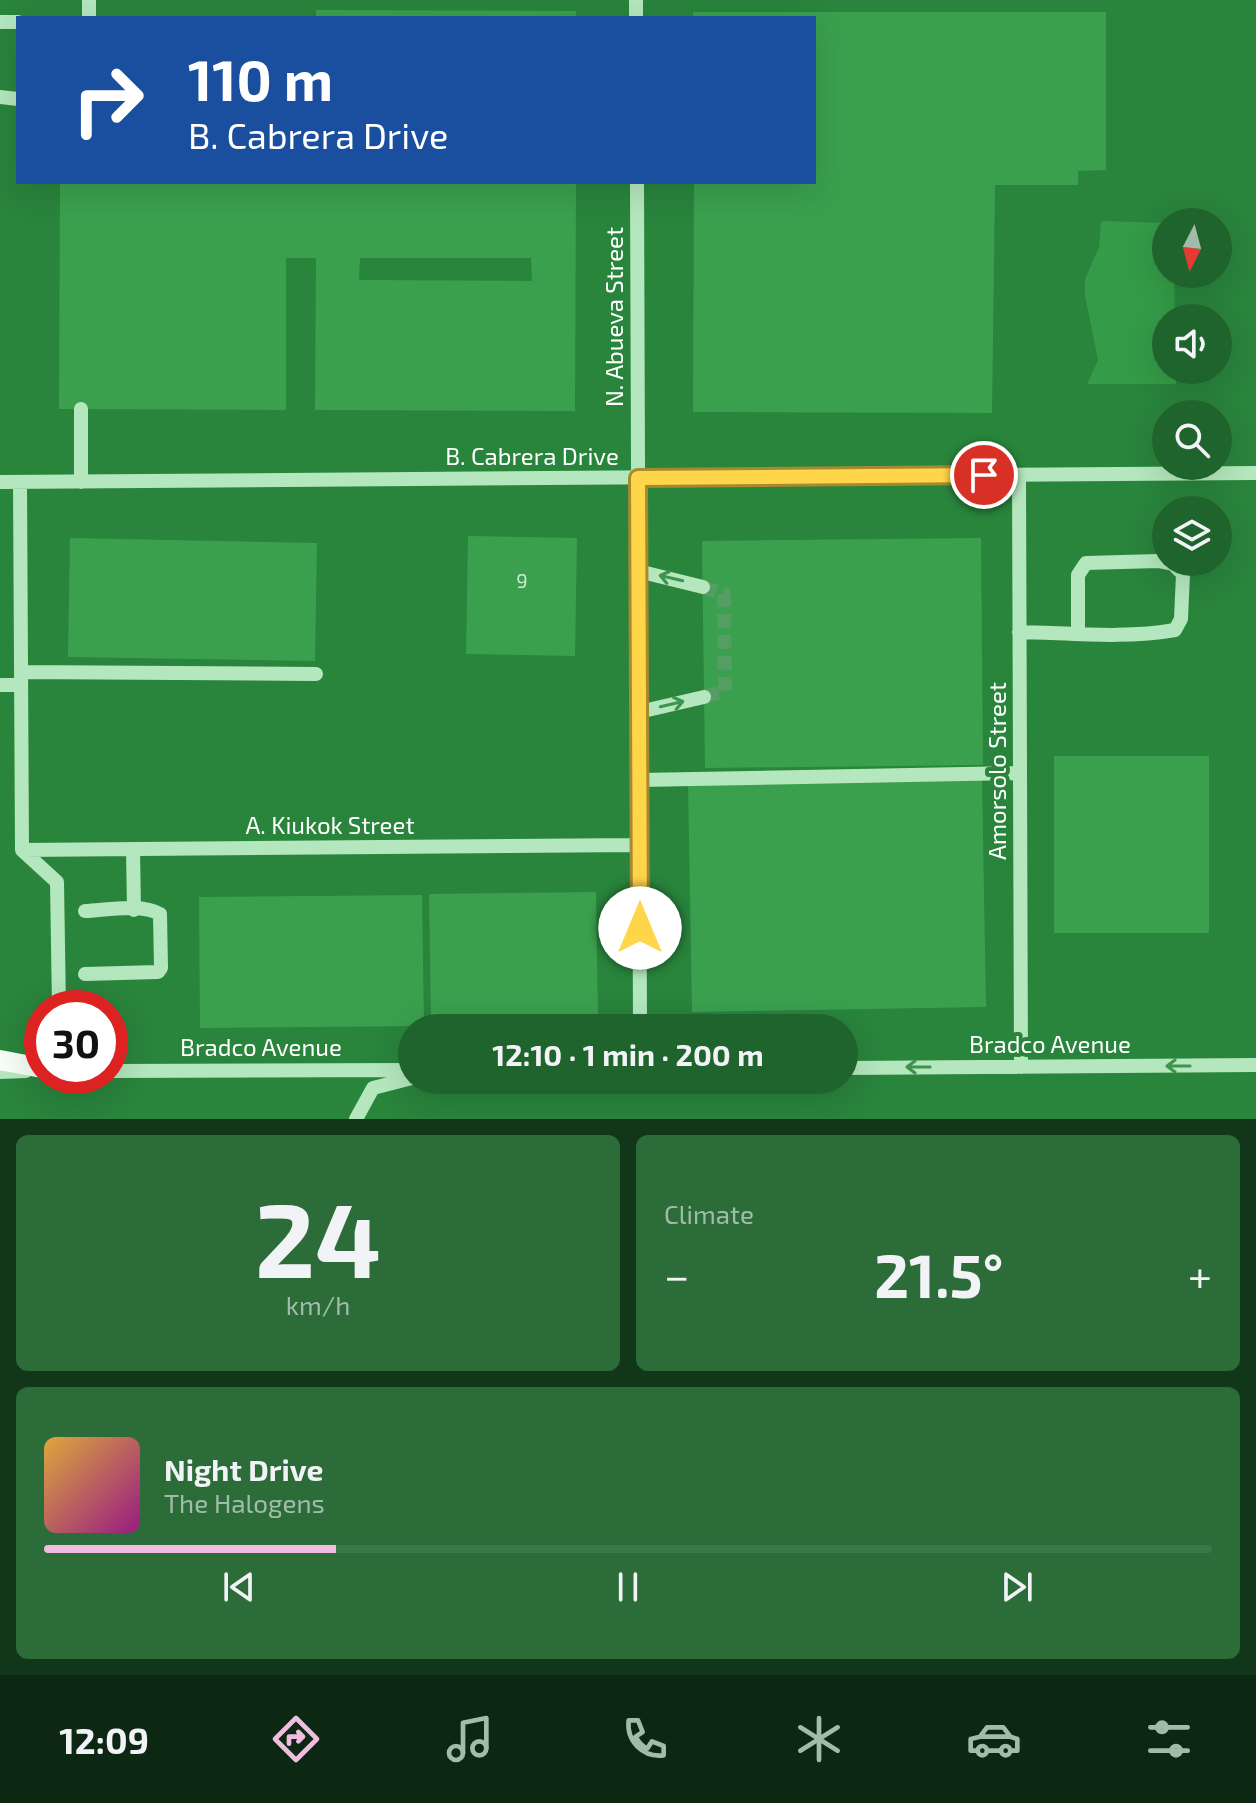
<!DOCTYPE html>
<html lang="en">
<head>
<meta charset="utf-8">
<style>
	:root { --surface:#1f632d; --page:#2c6c39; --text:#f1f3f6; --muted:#a1bcaa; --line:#3c7749; --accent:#f0bde0 }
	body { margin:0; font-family:"Exo 2",sans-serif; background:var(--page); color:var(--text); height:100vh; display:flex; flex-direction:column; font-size:30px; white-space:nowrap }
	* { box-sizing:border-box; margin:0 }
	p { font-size:26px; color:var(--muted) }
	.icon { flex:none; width:44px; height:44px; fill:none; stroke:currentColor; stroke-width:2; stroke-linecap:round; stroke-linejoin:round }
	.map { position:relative; height:1119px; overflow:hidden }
	.panel { display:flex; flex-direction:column; gap:16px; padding:16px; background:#113619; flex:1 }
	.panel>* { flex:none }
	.top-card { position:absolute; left:16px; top:16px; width:800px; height:168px; border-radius:0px; box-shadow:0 8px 32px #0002; background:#1a4fa0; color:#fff; overflow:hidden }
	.needle { width:52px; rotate:186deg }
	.controls { position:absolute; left:1152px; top:208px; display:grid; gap:16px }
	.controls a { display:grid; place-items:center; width:80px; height:80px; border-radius:50%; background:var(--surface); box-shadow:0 8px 32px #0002; font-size:40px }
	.speed { position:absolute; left:24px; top:990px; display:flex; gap:16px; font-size:40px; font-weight:700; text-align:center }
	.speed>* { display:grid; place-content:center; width:104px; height:104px; border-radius:50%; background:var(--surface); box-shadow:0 8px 32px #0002; line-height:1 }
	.speed .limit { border:12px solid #d22; background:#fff; color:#111 }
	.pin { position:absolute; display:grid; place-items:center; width:68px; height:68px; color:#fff; margin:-34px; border:4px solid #fff; border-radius:50%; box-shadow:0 2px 8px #0007 }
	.me { position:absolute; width:88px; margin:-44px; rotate:0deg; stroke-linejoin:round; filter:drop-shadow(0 0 6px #0008) }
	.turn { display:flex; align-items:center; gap:28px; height:168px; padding:0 40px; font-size:36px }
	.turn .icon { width:104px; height:104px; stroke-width:2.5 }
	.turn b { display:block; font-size:56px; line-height:68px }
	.big { font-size:60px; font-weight:700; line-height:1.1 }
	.panel .tile { flex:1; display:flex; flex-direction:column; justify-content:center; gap:12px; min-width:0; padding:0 28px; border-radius:12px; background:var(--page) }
	.panel .dial { align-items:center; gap:0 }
	.dial b { font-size:104px; line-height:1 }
	.song { display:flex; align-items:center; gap:24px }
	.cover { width:96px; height:96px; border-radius:12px; background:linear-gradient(135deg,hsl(40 70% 55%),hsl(310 70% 35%)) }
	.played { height:8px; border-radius:4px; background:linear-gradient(90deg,var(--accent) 25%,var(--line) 25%) }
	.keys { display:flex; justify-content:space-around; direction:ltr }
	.heat { display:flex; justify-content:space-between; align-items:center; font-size:44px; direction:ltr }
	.panel .tiles { flex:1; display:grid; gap:16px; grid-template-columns:1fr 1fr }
	.tile:last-child { grid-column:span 2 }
	.trip { position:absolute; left:398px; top:1014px; width:460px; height:80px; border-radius:40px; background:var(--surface); box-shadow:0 8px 32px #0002; font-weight:700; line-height:80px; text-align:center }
	.menu { display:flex; height:128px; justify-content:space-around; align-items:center; background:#0c2812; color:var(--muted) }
	.menu .icon { width:56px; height:56px }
	.menu .active { color:var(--accent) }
	.menu b { font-size:36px; color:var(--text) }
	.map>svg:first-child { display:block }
	.green { fill:#349b48 }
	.building { fill:#3aa04e; fill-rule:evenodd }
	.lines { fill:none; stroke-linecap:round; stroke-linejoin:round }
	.minor-tunnel { stroke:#549d63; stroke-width:14; stroke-dasharray:14 7; stroke-linecap:butt }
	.minor { stroke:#b4e7bd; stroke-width:14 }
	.major { stroke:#f5fef7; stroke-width:20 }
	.oneway { stroke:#3e934f }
	.route-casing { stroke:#a68a30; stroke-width:20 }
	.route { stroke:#ffd54a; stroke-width:14 }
	.labels { text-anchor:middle; stroke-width:8; stroke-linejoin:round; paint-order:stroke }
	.number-label { font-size:20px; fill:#cee7d3 }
	.street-label { font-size:24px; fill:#fff; stroke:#29843c }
</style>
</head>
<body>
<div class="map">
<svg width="1256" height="1119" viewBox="0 0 1256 1119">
	<rect width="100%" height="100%" fill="#29843c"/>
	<path class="green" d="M 1101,221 L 1166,223 L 1166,274 L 1174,274 L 1175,318 L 1166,318 L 1166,370 L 1176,370 L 1176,384 L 1087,384 L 1098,360 L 1085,296 L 1085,279 L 1099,247 Z"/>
	<path class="building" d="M 316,10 L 576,11 L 576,18 L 316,18 Z
		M 693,12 L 1106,12 L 1106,170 L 1078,171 L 1078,185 L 995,185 L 992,413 L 693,412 L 694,182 L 814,182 L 814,18 L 693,18 Z
		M 60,182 L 576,182 L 575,411 L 315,410 L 316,258 L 286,258 L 286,410 L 59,409 ZM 360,258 L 531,258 L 532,281 L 359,280 Z
		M 468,536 L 577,538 L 575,656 L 466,654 Z
		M 70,538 L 317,543 L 315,661 L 68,657 Z
		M 981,538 L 983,765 L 705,768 L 702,541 Z
		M 1054,756 L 1209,756 L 1209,933 L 1054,933 Z
		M 982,778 L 986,1007 L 692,1012 L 688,783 Z
		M 596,892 L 598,1022 L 431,1024 L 429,894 Z
		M 422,895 L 424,1026 L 200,1028 L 199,897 Z"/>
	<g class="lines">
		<path class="minor-tunnel" d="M 703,587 L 724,594 L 725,691 L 704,697"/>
		<path class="minor" d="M 89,0 L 89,18
			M 636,18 L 636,0
			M 0,22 L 18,22
			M 0,97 L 18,99
			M 637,182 L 640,1028
			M 1019,475 L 1021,1067
			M 0,482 L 1256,473
			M 20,482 L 22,850
			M 81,482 L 81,409
			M 638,571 L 703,587
			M 1019,632 C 1070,633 1125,639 1175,630 L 1181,619 L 1183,574 L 1173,564 L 1158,561 L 1086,563 L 1078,575 L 1078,633
			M 21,672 L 316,674
			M 0,685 L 21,685
			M 639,712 L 704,697
			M 639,780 L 1020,773
			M 133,849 L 134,910
			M 22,850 L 639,845
			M 22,850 L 57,882 L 59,1008
			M 85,974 L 158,972 L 161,968 L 160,914 C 141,903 107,910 85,911
			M 844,1068 L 1256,1065
			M 110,1071 L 412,1070
			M 0,1072 L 26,1071
			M 356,1119 L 373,1088 L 412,1078"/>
		<path class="major" d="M 0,1060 L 42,1068"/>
	</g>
	<defs><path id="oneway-shaft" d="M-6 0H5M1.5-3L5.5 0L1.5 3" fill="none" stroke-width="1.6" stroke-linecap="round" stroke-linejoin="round" transform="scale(2)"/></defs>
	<g class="oneway">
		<use href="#oneway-shaft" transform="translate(671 578) rotate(-167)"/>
		<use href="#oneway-shaft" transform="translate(672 704) rotate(-13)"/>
		<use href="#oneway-shaft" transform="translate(1178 1066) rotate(180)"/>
		<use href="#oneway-shaft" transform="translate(918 1067) rotate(180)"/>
	</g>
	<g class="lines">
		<defs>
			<path id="route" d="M 640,928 L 638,478 L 984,475"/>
		</defs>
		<use href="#route" class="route-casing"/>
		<use href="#route" class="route"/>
	</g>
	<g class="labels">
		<g class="number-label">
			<text x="522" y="588">9</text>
		</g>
		<g class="street-label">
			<text transform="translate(615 317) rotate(-90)" y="8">N. Abueva Street</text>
			<text x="532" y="465">B. Cabrera Drive</text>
			<text transform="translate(998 771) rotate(-90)" y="8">Amorsolo Street</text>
			<text x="330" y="834">A. Kiukok Street</text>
			<text x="1050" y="1053">Bradco Avenue</text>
			<text x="261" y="1056">Bradco Avenue</text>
		</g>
	</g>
</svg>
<div class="controls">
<a><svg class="needle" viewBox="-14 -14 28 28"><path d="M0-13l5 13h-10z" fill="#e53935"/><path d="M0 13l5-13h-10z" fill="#a1bcaa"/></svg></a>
<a><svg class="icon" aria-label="sound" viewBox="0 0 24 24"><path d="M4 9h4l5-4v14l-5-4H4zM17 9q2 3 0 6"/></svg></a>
<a><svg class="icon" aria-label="search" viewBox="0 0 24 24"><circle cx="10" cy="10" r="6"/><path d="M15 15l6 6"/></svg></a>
<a><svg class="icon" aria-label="layers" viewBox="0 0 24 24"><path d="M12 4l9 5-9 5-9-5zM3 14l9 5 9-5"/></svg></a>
</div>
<div class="speed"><div class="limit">30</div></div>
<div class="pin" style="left:984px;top:475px;background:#d93025"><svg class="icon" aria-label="arrive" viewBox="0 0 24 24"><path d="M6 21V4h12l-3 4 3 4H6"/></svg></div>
<svg class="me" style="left:640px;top:928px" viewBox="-20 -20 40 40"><circle r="19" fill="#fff"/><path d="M0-13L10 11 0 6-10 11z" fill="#ffd54a"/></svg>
<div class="trip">12:10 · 1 min · 200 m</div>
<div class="top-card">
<div class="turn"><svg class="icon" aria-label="right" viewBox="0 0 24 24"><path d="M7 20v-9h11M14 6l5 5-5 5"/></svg><div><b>110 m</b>B. Cabrera Drive</div></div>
</div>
</div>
<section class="panel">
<div class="tiles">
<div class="tile dial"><b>24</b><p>km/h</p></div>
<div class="tile"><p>Climate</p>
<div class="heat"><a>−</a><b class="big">21.5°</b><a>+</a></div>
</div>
<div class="tile">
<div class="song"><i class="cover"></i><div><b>Night Drive</b><p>The Halogens</p></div></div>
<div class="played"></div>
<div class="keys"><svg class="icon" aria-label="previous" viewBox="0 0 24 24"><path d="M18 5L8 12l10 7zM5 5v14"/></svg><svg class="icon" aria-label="pause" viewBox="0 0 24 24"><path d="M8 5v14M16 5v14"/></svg><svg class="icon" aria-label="next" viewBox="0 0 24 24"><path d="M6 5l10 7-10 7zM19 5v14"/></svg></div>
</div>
</div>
</section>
<nav class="menu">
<b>12:09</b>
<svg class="icon active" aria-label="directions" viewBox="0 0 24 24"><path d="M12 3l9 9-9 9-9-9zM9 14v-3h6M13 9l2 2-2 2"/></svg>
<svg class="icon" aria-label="music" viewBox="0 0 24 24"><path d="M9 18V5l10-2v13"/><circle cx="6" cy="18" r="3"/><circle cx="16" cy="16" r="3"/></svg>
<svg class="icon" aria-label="phone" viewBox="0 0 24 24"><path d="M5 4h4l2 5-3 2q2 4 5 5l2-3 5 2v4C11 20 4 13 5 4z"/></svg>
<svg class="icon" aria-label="climate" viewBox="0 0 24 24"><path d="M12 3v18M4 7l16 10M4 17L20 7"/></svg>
<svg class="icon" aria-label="car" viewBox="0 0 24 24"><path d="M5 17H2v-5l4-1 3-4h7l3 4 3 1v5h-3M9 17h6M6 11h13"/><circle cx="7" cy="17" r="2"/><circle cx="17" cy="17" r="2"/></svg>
<svg class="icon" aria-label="filters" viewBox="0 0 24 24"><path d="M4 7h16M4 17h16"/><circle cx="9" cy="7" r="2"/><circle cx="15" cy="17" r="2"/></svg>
</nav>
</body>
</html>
